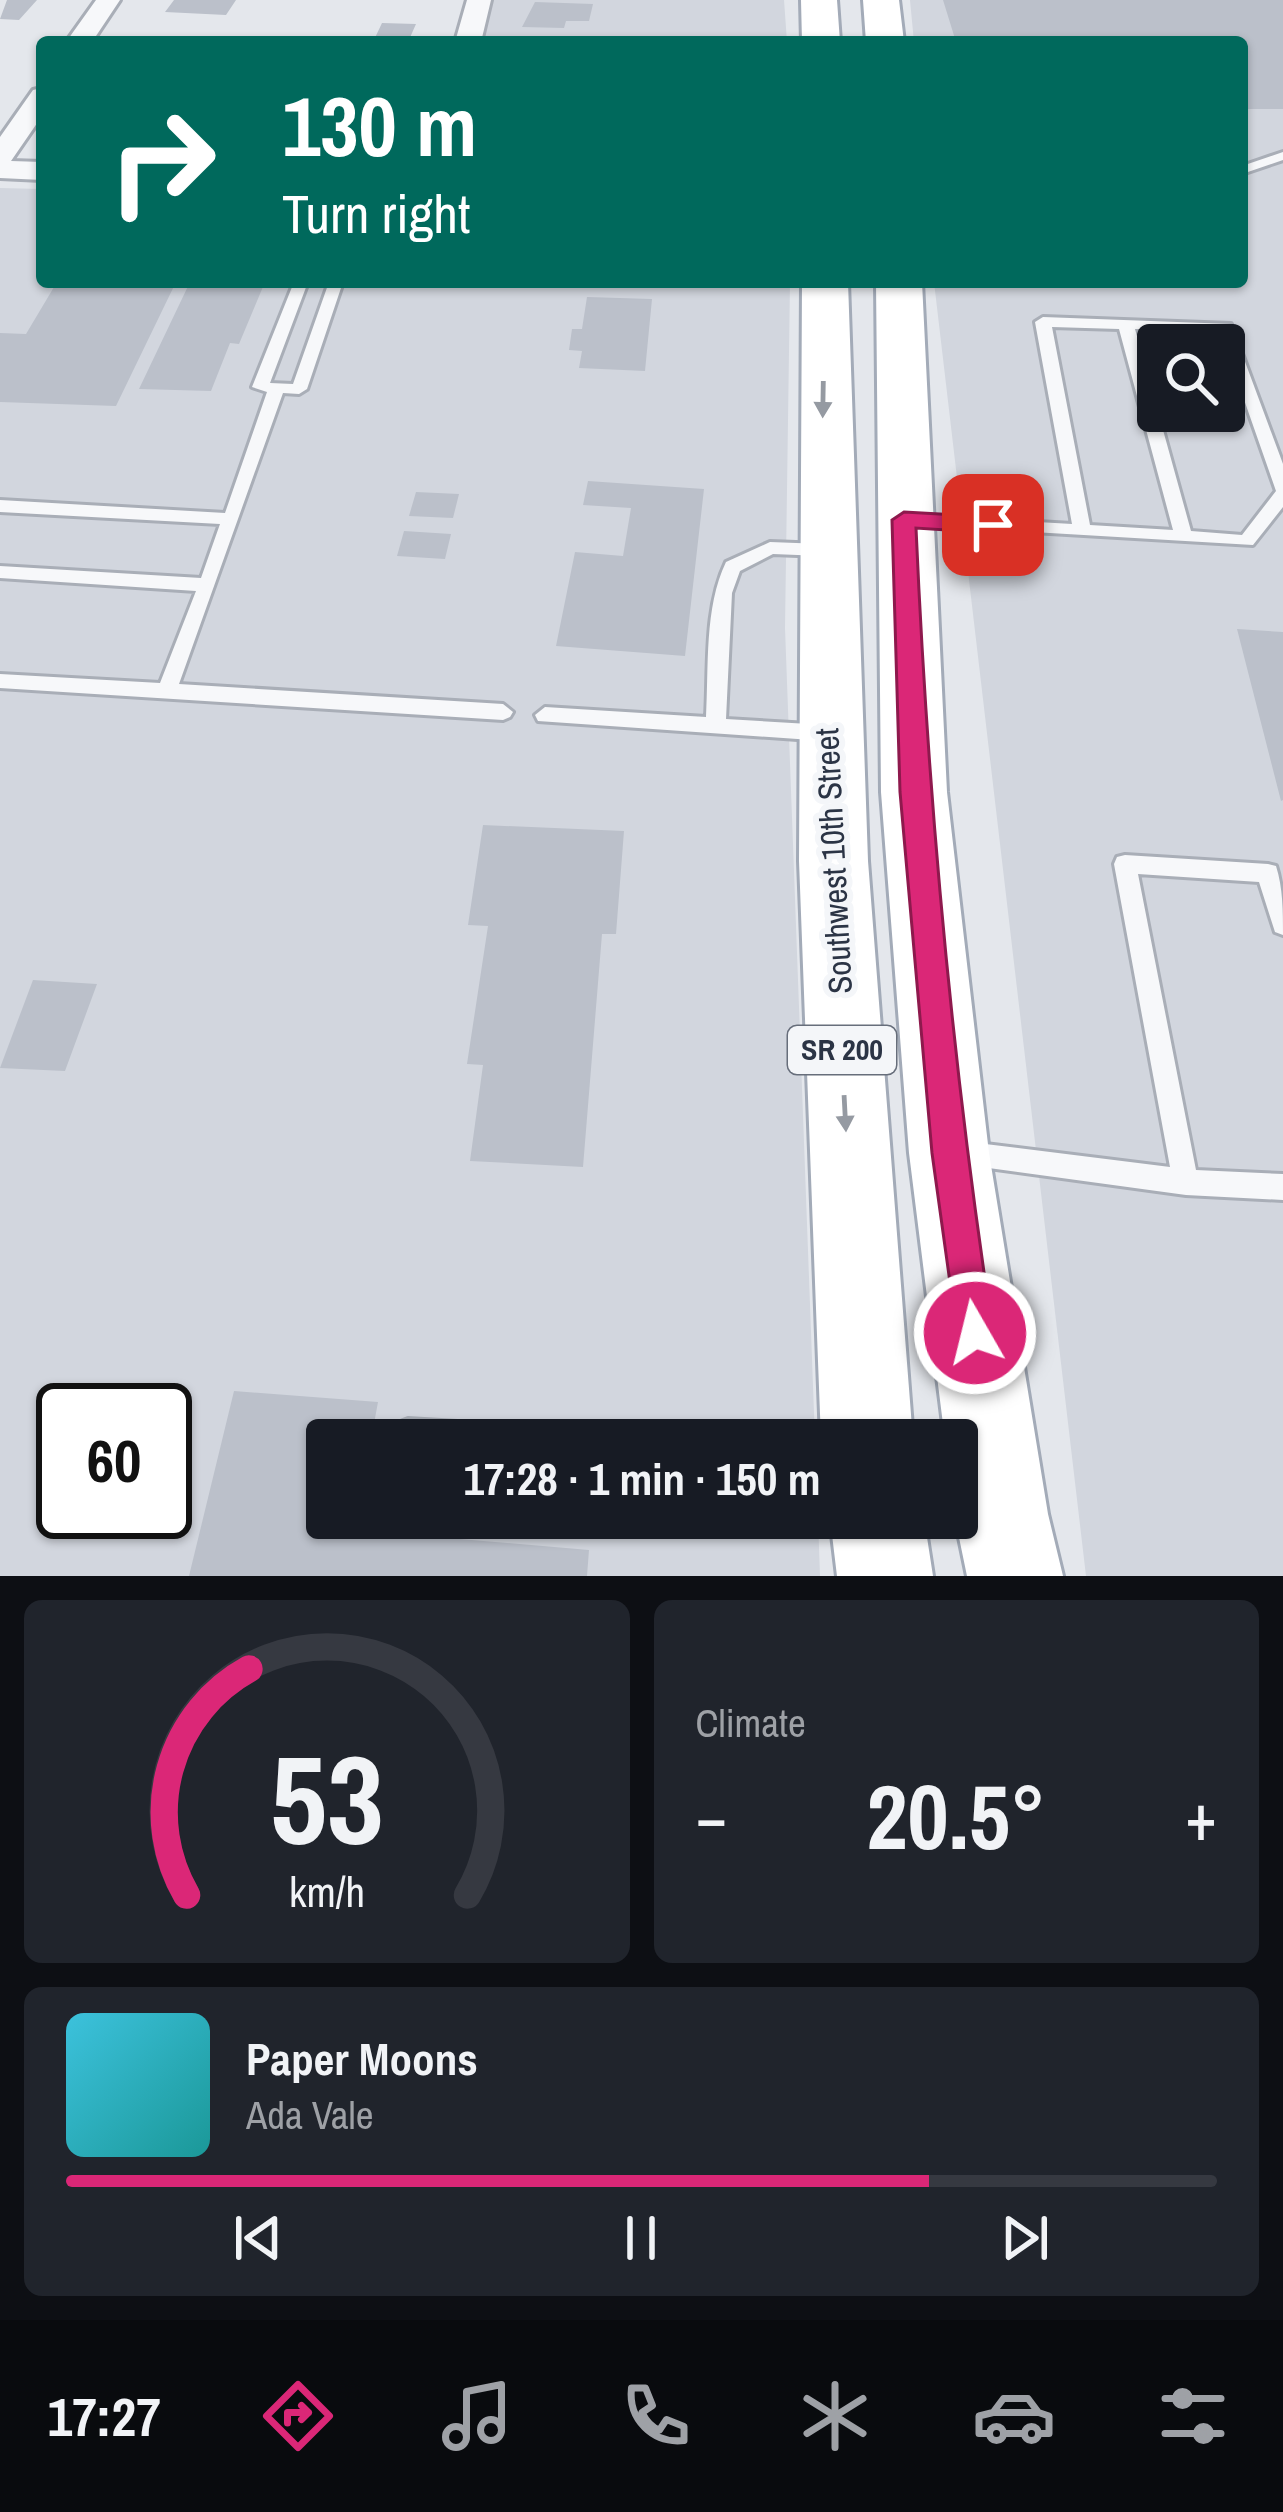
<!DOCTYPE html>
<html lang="en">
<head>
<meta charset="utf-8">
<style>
	:root { --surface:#171b24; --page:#20242c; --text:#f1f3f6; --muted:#9ea1a6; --line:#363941; --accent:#db2777 }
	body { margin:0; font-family:"Archivo Narrow",sans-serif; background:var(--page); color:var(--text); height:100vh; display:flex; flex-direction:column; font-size:45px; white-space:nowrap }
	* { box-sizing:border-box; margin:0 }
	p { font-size:39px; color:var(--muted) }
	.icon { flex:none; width:66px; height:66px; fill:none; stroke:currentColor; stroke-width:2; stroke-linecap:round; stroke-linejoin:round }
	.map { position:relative; height:1576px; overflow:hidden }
	.side { display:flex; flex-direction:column; gap:24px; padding:24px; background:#0d0f14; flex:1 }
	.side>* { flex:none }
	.top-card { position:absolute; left:36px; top:36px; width:1212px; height:252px; border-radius:12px; box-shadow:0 3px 9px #0004; background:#00695c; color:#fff; overflow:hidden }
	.buttons { position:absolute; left:1137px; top:324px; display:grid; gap:24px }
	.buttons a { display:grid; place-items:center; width:108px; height:108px; border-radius:12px; background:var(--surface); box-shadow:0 3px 9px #0004; font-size:60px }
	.speed { position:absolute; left:36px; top:1383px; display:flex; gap:24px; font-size:60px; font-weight:700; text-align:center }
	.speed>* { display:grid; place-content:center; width:156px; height:156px; border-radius:50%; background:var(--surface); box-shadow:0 3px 9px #0004; line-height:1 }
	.speed .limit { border:6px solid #111; border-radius:18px; background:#fff; color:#111 }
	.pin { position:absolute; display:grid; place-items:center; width:102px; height:102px; color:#fff; margin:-51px; border-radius:24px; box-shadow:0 6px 18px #0006 }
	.me { position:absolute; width:132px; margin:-66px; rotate:352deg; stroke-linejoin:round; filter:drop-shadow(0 0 9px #0008) }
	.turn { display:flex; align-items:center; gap:42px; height:252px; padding:0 48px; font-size:54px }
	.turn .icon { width:156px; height:156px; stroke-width:2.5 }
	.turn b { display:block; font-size:84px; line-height:102px }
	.big { font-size:90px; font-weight:800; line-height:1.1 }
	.side .card { flex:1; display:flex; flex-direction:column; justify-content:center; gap:18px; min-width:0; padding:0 42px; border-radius:18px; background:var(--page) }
	.side .dial { align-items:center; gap:0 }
	.dial svg { height:312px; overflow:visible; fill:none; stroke:var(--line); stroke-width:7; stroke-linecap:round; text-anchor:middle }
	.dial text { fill:var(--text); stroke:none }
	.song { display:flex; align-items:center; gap:36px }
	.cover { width:144px; height:144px; border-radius:18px; background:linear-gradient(135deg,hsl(190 70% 55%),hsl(180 70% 35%)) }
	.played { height:12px; border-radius:6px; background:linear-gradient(90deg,var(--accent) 75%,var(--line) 75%) }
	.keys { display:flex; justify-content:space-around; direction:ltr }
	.heat { display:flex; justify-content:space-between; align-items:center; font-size:66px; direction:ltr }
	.side .tiles { flex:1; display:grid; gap:24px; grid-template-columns:1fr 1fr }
	.card:last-child { grid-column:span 2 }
	.trip { position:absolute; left:306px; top:1419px; width:672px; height:120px; border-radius:12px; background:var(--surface); box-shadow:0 3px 9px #0004; font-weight:800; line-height:120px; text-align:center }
	.tab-bar { display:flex; height:192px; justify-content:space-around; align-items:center; background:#090b0e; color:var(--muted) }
	.tab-bar .icon { width:84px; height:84px }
	.tab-bar .on { color:var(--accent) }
	.tab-bar b { font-size:54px; color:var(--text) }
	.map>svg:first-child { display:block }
	.built { fill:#d2d6de; fill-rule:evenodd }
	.building { fill:#bbc0ca }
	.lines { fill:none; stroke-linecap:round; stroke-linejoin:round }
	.lane-casing { stroke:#a9aeb7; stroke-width:6 }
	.street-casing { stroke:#a9aeb7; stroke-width:6 }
	.primary-casing { stroke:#a3abb8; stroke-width:6 }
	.lane { fill:#f7f8fa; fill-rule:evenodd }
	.street { fill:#f7f8fa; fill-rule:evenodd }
	.primary { fill:#fff; fill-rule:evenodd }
	.oneway { fill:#959aa2 }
	.route { fill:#db2777; stroke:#8e194d; stroke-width:3 }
	.labels { text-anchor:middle; stroke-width:12; stroke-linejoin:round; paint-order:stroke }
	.shield { fill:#f4f6f9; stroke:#676e7b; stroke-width:3 }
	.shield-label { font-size:30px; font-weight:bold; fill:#2b3445 }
	.street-label { font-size:33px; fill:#2b3445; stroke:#f4f6f9 }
</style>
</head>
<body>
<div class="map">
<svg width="1283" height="1576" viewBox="0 0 1283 1576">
	<rect width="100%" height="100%" fill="#e4e7ec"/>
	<path class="built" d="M 493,0 L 784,0 L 787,42 L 483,42 Z
		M 910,0 L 1283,0 L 1283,1576 L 1086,1576 L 934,282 L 1242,282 L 1242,42 L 914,42 ZM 1158,345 L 1224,345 L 1224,411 L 1158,411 Z
		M 0,188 L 42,189 L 42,282 L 790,282 L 785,628 L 815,1440 L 327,1440 L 327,1518 L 818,1518 L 820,1576 L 0,1576 ZM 63,1410 L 165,1410 L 165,1512 L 63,1512 Z"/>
	<path class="building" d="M 7,0 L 37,0 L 19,20 L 0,19 Z
		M 174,0 L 236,0 L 226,15 L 165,12 Z
		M 943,0 L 1283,0 L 1283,109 L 1242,109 L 1242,42 L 956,42 Z
		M 535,2 L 593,4 L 589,21 L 566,21 L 564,28 L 522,27 Z
		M 382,23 L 416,24 L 408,42 L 373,42 Z
		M 57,282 L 176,282 L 116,406 L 0,402 L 0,333 L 26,334 Z
		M 190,282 L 265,282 L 239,344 L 230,343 L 211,391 L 139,389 Z
		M 587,297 L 652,299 L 645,371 L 579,368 L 582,351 L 569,350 L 572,329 L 582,329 Z
		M 588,481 L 704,489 L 685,656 L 556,646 L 575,552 L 623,556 L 631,508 L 583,505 Z
		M 416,492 L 459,494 L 453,518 L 409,516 Z
		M 404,531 L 451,534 L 445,559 L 397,556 Z
		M 1237,629 L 1283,632 L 1283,800 L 1281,801 Z
		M 483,825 L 624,831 L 616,934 L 602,934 L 583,1167 L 470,1161 L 483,1065 L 467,1064 L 488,926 L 468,925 Z
		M 33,980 L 97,984 L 65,1071 L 0,1068 Z
		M 234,1391 L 378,1402 L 371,1440 L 327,1440 L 327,1518 L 357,1518 L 354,1530 L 589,1550 L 587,1576 L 189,1576 Z"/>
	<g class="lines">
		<defs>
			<path id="lane" d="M 1283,152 L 1283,160 L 1242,174 L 1242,166 Z
				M 294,282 L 308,282 L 270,383 L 293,384 L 329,282 L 343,282 L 307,389 L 299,394 L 283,393 L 179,684 L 503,704 L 513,712 L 510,717 L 503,720 L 0,688 L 0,674 L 160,683 L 196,591 L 0,578 L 0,566 L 201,578 L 220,524 L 0,512 L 0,500 L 225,513 L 267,392 L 252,387 Z
				M 1043,317 L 1231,324 L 1283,464 L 1283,507 L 1253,545 L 899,524 L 896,520 L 905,514 L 1072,524 L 1035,322 ZM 1052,327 L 1119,329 L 1173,530 L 1090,525 ZM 1135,329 L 1220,331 L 1276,491 L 1242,535 L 1191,531 Z
				M 770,542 L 822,544 L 831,550 L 822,556 L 773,554 L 740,571 L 732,593 L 726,719 L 826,725 L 833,727 L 836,733 L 833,739 L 826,741 L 538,721 L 535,715 L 545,707 L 706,717 C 709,667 704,608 726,562 Z
				M 1125,855 L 1268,864 L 1276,866 C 1283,888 1283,911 1283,935 L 1275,932 L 1259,882 L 1138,874 L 1196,1170 L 1283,1174 L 1283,1200 L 1186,1195 L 952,1163 L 948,1154 L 952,1145 L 961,1141 L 1170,1167 L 1114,864 L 1117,857 Z
				M 408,1419 L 507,1425 L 517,1430 L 522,1440 L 396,1440 L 394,1433 L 398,1423 Z"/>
			<path id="street" d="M 96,0 L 120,0 L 92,42 L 66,42 Z
				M 467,0 L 491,0 L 481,42 L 455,42 Z
				M 42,88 L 42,116 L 11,161 L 42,162 L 42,180 L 0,178 L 0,137 L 33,90 Z"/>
			<path id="primary" d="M 801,0 L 837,0 L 840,42 L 802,42 Z
				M 863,0 L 899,0 L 904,42 L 866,42 Z
				M 802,282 L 848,282 L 868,861 L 913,1440 L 821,1440 L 799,861 Z
				M 876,282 L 922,282 L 947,792 L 989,1153 L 1048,1514 L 1063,1576 L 967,1576 L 955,1518 L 957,1440 L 945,1440 L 909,1153 L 881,792 Z
				M 830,1518 L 924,1518 L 933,1576 L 837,1576 Z"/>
		</defs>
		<use href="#lane" class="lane-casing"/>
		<use href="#street" class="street-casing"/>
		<use href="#primary" class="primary-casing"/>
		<use href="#lane" class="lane"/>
		<use href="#street" class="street"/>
		<use href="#primary" class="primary"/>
	</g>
	<defs><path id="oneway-solid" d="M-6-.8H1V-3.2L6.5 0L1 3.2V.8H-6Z" transform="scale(3)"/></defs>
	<g class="oneway">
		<use href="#oneway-solid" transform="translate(823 399) rotate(91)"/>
		<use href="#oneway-solid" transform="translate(845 1113) rotate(87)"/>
	</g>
	<path class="route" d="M 904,512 L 993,517 L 1004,525 L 993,533 L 916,528 C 928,800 952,1065 993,1333 L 988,1346 L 975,1351 L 962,1346 L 957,1333 L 932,1153 L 900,792 L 892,520 Z"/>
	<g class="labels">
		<rect class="shield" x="788" y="1026" width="108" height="48" rx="9"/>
		<g class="shield-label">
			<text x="842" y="1060">SR 200</text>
		</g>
		<g class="street-label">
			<text transform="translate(833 861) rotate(-93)" y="12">Southwest 10th Street</text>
		</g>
	</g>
</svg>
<div class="buttons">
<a><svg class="icon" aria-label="search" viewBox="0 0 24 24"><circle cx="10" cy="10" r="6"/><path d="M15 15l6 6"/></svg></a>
</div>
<div class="speed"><div class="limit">60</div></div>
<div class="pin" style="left:993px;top:525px;background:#d93025"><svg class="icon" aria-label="arrive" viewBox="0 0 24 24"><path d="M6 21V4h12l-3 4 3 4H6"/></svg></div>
<svg class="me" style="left:975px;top:1333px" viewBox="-20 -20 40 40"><circle r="17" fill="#db2777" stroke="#fff" stroke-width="3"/><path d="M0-11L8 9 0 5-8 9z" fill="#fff"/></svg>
<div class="trip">17:28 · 1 min · 150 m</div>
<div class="top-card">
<div class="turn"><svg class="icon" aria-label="right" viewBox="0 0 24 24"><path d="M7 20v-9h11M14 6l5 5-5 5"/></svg><div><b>130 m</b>Turn right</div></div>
</div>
</div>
<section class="side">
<div class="tiles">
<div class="card dial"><svg viewBox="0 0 100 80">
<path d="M14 69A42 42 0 1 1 86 69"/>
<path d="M14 69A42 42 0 0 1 30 11" stroke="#db2777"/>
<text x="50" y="56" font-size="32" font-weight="700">53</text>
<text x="50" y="72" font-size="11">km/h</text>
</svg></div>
<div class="card"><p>Climate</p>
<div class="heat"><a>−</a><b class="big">20.5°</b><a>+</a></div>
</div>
<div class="card">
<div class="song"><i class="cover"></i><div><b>Paper Moons</b><p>Ada Vale</p></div></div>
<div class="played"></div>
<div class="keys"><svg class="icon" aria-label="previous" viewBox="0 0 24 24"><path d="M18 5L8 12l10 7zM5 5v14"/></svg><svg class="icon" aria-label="pause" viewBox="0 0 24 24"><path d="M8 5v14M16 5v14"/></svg><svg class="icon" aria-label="next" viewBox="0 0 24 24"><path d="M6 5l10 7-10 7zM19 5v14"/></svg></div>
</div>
</div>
</section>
<nav class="tab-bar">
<b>17:27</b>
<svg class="icon on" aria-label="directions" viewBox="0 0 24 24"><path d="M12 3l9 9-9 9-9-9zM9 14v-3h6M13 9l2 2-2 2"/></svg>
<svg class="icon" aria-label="music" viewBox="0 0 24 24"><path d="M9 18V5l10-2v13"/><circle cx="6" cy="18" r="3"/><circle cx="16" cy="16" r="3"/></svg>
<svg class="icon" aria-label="phone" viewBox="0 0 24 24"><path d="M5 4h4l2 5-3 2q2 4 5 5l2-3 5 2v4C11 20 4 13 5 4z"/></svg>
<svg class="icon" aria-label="climate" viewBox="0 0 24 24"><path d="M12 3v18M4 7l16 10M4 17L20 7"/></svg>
<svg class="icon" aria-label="car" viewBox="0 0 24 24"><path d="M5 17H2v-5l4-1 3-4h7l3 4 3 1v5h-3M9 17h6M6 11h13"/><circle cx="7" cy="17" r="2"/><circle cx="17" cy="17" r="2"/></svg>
<svg class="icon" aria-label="filters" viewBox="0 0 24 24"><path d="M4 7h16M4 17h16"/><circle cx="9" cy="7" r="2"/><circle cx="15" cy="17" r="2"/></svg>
</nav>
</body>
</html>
